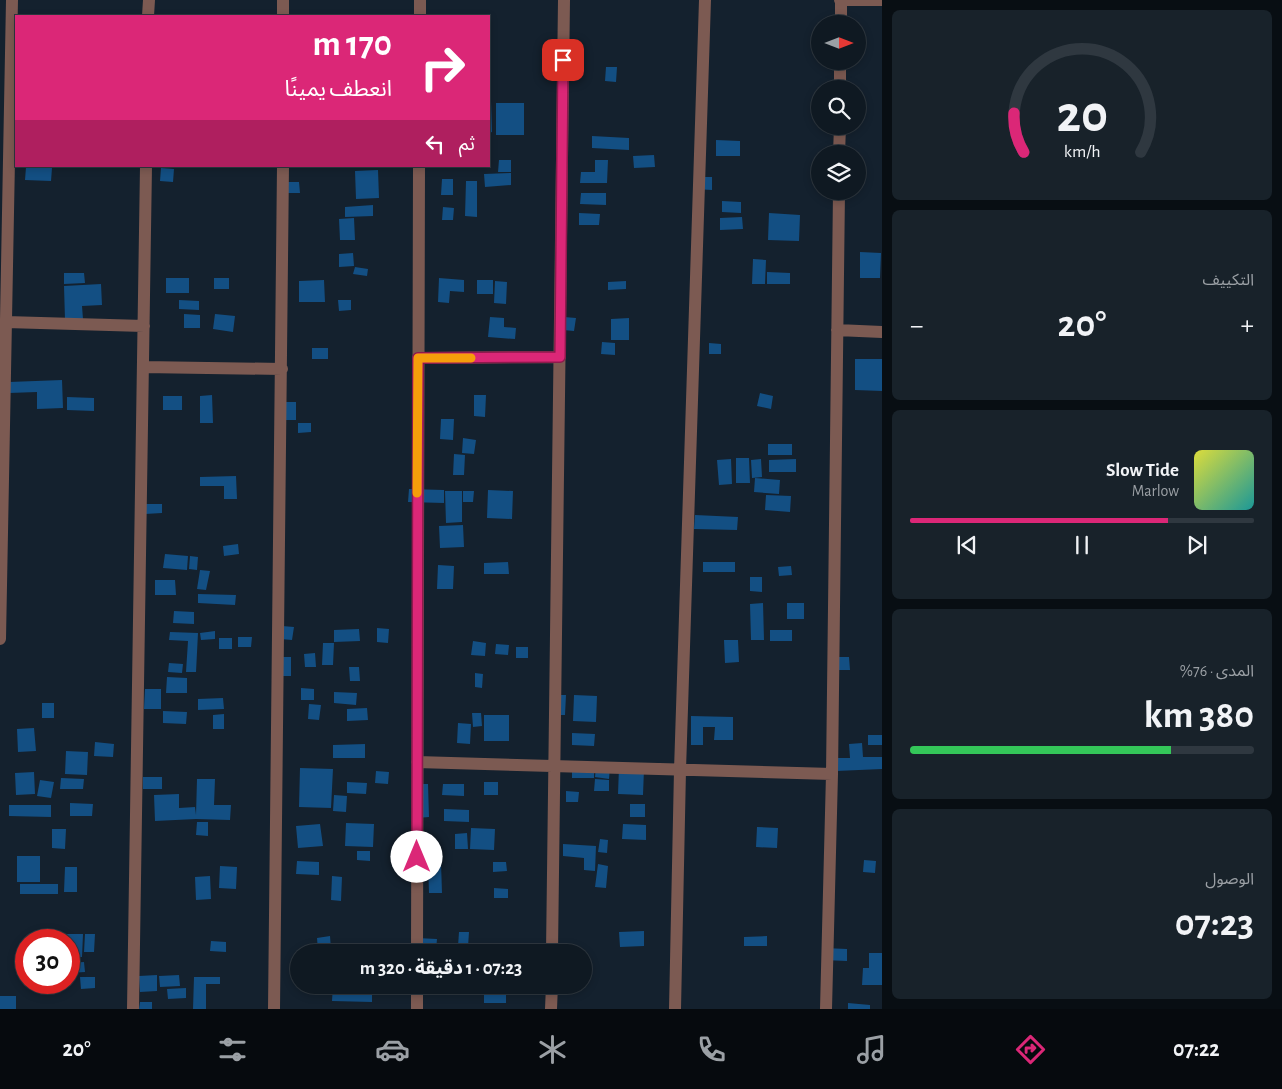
<!DOCTYPE html>
<html lang="ar">
<head>
<meta charset="utf-8">
<style>
	:root { --surface:#0f1922; --page:#18222a; --text:#f1f3f6; --muted:#9ba0a5; --line:#2f3840; --accent:#db2777 }
	body { margin:0; font-family:"Alegreya Sans","Noto Sans Arabic",sans-serif; background:var(--page); color:var(--text); direction:rtl; height:100vh; display:flex; flex-direction:column; font-size:19px; white-space:nowrap }
	* { box-sizing:border-box; margin:0 }
	p { font-size:16px; color:var(--muted) }
	.icon { flex:none; width:28px; height:28px; fill:none; stroke:currentColor; stroke-width:2; stroke-linecap:round; stroke-linejoin:round }
	.map { position:relative; flex:1; overflow:hidden; direction:ltr }
	.side { display:flex; flex-direction:column; gap:10px; padding:10px; background:#080e13; width:400px }
	.side>* { flex:none }
	.guide { position:absolute; left:15px; top:15px; width:475px; height:152px; border-radius:0px; box-shadow:0 2px 8px #0003,0 0 0 1px var(--line); direction:rtl; background:#db2777; color:#fff; overflow:hidden }
	.needle { width:32px; rotate:90deg }
	.buttons { position:absolute; left:811px; top:15px; display:grid; gap:10px }
	.buttons a { display:grid; place-items:center; width:55px; height:55px; border-radius:50%; background:var(--surface); box-shadow:0 2px 8px #0003,0 0 0 1px var(--line); font-size:25px }
	.speed { position:absolute; left:15px; top:929px; display:flex; gap:10px; font-size:25px; font-weight:700; text-align:center }
	.speed>* { display:grid; place-content:center; width:65px; height:65px; border-radius:50%; background:var(--surface); box-shadow:0 2px 8px #0003,0 0 0 1px var(--line); line-height:1 }
	.speed .limit { border:8px solid #d22; background:#fff; color:#111 }
	.pin { position:absolute; display:grid; place-items:center; width:42px; height:42px; color:#fff; margin:-21px; border-radius:10px; box-shadow:0 2px 8px #0006 }
	.me { position:absolute; width:55px; margin:-28px; rotate:0deg; stroke-linejoin:round; filter:drop-shadow(0 0 4px #0008) }
	.turn { display:flex; align-items:center; gap:18px; height:105px; padding:0 15px; font-size:22px }
	.turn .icon { width:65px; height:65px; stroke-width:2.5 }
	.turn b { display:block; font-size:35px; line-height:42px }
	.then { display:flex; align-items:center; height:48px; padding:0 15px; background:#0003; gap:10px; font-size:19px }
	.big { font-size:38px; font-weight:700; line-height:1.1 }
	.side .tile { flex:1; display:flex; flex-direction:column; justify-content:center; gap:8px; min-width:0; padding:0 18px; border-radius:8px; background:var(--page) }
	.side .dial { align-items:center; gap:0 }
	.dial svg { height:130px; overflow:visible; fill:none; stroke:var(--line); stroke-width:7; stroke-linecap:round; text-anchor:middle }
	.dial text { fill:var(--text); stroke:none }
	.song { display:flex; align-items:center; gap:15px }
	.cover { width:60px; height:60px; border-radius:8px; background:linear-gradient(135deg,hsl(60 70% 55%),hsl(180 70% 35%)) }
	.played { height:5px; border-radius:2px; background:linear-gradient(90deg,var(--accent) 75%,var(--line) 75%) }
	.keys { display:flex; justify-content:space-around; direction:ltr }
	.heat { display:flex; justify-content:space-between; align-items:center; font-size:28px; direction:ltr }
	.charge { height:8px; border-radius:4px; background:linear-gradient(90deg,#34c759 76%,var(--line) 0) }
	.trip { position:absolute; left:290px; top:944px; width:302px; height:50px; border-radius:25px; background:var(--surface); box-shadow:0 2px 8px #0003,0 0 0 1px var(--line); font-weight:700; line-height:50px; text-align:center; direction:rtl }
	.tab-bar { display:flex; height:80px; justify-content:space-around; align-items:center; background:#060a0e; color:var(--muted) }
	.tab-bar .icon { width:35px; height:35px }
	.tab-bar .on { color:var(--accent) }
	.tab-bar b { font-size:22px; color:var(--text) }
	main { display:flex; flex:1; min-height:0 }
	.map>svg:first-child { display:block }
	.building { fill:#134f83 }
	.lines { fill:none; stroke-linecap:round; stroke-linejoin:round }
	.minor { stroke:#7c5a52; stroke-width:12 }
	.tertiary { stroke:#7c5a52; stroke-width:12 }
	.route-casing { stroke:#8e194d; stroke-width:12 }
	.route { stroke:#db2777; stroke-width:9 }
	.slow { stroke:#f59e0b; stroke-width:9 }
</style>
</head>
<body>
<main>
<section class="side">
<div class="tile dial"><svg viewBox="0 0 100 80">
<path d="M14 69A42 42 0 1 1 86 69"/>
<path d="M14 69A42 42 0 0 1 8 45" stroke="#db2777"/>
<text x="50" y="56" font-size="32" font-weight="700">20</text>
<text x="50" y="72" font-size="11">km/h</text>
</svg></div>
<div class="tile"><p>التكييف</p>
<div class="heat"><a>−</a><b class="big">20°</b><a>+</a></div>
</div>
<div class="tile">
<div class="song"><i class="cover"></i><div><b>Slow Tide</b><p>Marlow</p></div></div>
<div class="played"></div>
<div class="keys"><svg class="icon" aria-label="previous" viewBox="0 0 24 24"><path d="M18 5L8 12l10 7zM5 5v14"/></svg><svg class="icon" aria-label="pause" viewBox="0 0 24 24"><path d="M8 5v14M16 5v14"/></svg><svg class="icon" aria-label="next" viewBox="0 0 24 24"><path d="M6 5l10 7-10 7zM19 5v14"/></svg></div>
</div>
<div class="tile"><p>المدى · 76%</p><b class="big">380 km</b><div class="charge"></div></div>
<div class="tile"><p>الوصول</p><b class="big">07:23</b></div>
</section>
<div class="map">
<svg width="882" height="1009" viewBox="0 0 882 1009">
	<rect width="100%" height="100%" fill="#14212e"/>
	<path class="building" d="M 606,67 L 617,67 L 616,82 L 605,81 Z
		M 489,101 L 491,101 L 492,132 L 489,133 Z
		M 496,103 L 524,103 L 524,135 L 496,135 Z
		M 592,136 L 629,138 L 629,150 L 592,148 Z
		M 716,140 L 740,141 L 740,156 L 716,156 Z
		M 654,155 L 655,167 L 634,168 L 633,156 Z
		M 499,160 L 511,160 L 511,172 L 498,172 Z
		M 595,160 L 608,160 L 607,183 L 580,183 L 581,172 L 595,172 Z
		M 26,167 L 52,168 L 51,181 L 25,180 Z
		M 161,168 L 174,169 L 173,182 L 160,181 Z
		M 378,170 L 379,198 L 356,199 L 355,171 Z
		M 511,173 L 511,185 L 485,187 L 484,174 Z
		M 694,177 L 712,177 L 712,190 L 694,189 Z
		M 442,179 L 453,179 L 453,195 L 441,195 Z
		M 466,181 L 477,181 L 477,217 L 465,216 Z
		M 284,182 L 299,182 L 300,193 L 284,193 Z
		M 581,193 L 606,193 L 606,205 L 580,204 Z
		M 722,201 L 741,202 L 741,213 L 722,212 Z
		M 373,205 L 373,216 L 345,217 L 345,207 Z
		M 443,207 L 454,208 L 453,220 L 442,220 Z
		M 579,213 L 600,214 L 599,225 L 579,225 Z
		M 769,213 L 800,215 L 799,241 L 768,240 Z
		M 742,217 L 743,229 L 720,230 L 720,218 Z
		M 354,218 L 355,240 L 340,240 L 339,219 Z
		M 860,252 L 881,253 L 880,278 L 860,278 Z
		M 353,253 L 354,266 L 339,267 L 339,254 Z
		M 753,259 L 766,260 L 765,284 L 752,284 Z
		M 355,267 L 368,269 L 367,276 L 353,274 Z
		M 767,272 L 790,273 L 790,284 L 767,284 Z
		M 64,273 L 84,273 L 85,283 L 64,284 Z
		M 166,278 L 189,278 L 189,293 L 166,293 Z
		M 214,278 L 229,278 L 229,289 L 214,289 Z
		M 439,278 L 464,280 L 464,292 L 450,291 L 449,303 L 438,302 Z
		M 324,280 L 325,302 L 299,302 L 299,281 Z
		M 477,280 L 493,280 L 493,294 L 477,294 Z
		M 495,281 L 507,282 L 506,304 L 494,303 Z
		M 626,281 L 626,289 L 608,290 L 608,282 Z
		M 101,284 L 102,305 L 82,306 L 83,319 L 65,320 L 64,286 Z
		M 179,300 L 199,301 L 199,310 L 179,309 Z
		M 338,300 L 351,300 L 351,310 L 339,311 Z
		M 184,314 L 200,315 L 200,328 L 184,328 Z
		M 215,314 L 235,316 L 233,332 L 213,329 Z
		M 490,317 L 504,318 L 504,327 L 516,328 L 515,339 L 488,337 Z
		M 564,317 L 576,318 L 574,331 L 563,330 Z
		M 629,318 L 629,340 L 611,340 L 611,319 Z
		M 602,342 L 615,343 L 615,355 L 601,354 Z
		M 709,343 L 721,344 L 721,354 L 709,354 Z
		M 312,348 L 328,348 L 328,359 L 312,359 Z
		M 855,359 L 882,359 L 882,391 L 855,390 Z
		M 62,380 L 63,408 L 37,409 L 37,392 L 9,393 L 9,382 Z
		M 760,393 L 773,396 L 771,409 L 757,406 Z
		M 212,395 L 213,423 L 200,423 L 200,396 Z
		M 474,395 L 486,395 L 485,417 L 474,416 Z
		M 163,396 L 182,396 L 182,410 L 163,410 Z
		M 67,397 L 94,398 L 94,411 L 67,410 Z
		M 284,402 L 296,402 L 296,420 L 284,420 Z
		M 441,419 L 454,419 L 453,440 L 440,439 Z
		M 298,423 L 311,423 L 311,432 L 298,433 Z
		M 463,438 L 476,440 L 474,454 L 462,453 Z
		M 768,444 L 792,444 L 792,455 L 768,455 Z
		M 454,454 L 465,455 L 464,475 L 453,475 Z
		M 736,458 L 749,458 L 750,483 L 736,483 Z
		M 731,459 L 732,484 L 719,485 L 717,460 Z
		M 761,459 L 762,477 L 752,478 L 751,460 Z
		M 796,459 L 796,472 L 769,472 L 769,460 Z
		M 236,476 L 237,499 L 224,499 L 224,486 L 200,486 L 200,477 Z
		M 755,478 L 780,480 L 779,494 L 754,492 Z
		M 409,489 L 444,490 L 444,503 L 408,502 Z
		M 488,490 L 513,491 L 512,519 L 487,518 Z
		M 445,491 L 462,491 L 462,522 L 446,523 Z
		M 463,491 L 474,491 L 473,502 L 463,502 Z
		M 766,495 L 791,496 L 790,512 L 765,510 Z
		M 145,504 L 162,504 L 162,513 L 145,514 Z
		M 695,515 L 738,517 L 737,530 L 694,529 Z
		M 463,525 L 464,547 L 440,548 L 439,526 Z
		M 238,544 L 239,554 L 224,556 L 223,546 Z
		M 165,554 L 188,556 L 187,570 L 163,568 Z
		M 190,556 L 198,557 L 197,570 L 189,569 Z
		M 508,562 L 509,574 L 484,574 L 484,563 Z
		M 703,562 L 735,562 L 735,572 L 703,572 Z
		M 438,565 L 454,566 L 453,589 L 437,589 Z
		M 791,566 L 792,575 L 779,576 L 778,567 Z
		M 200,570 L 210,571 L 206,590 L 197,589 Z
		M 750,577 L 762,577 L 762,592 L 750,591 Z
		M 155,580 L 175,580 L 176,595 L 155,595 Z
		M 198,594 L 236,595 L 235,605 L 198,603 Z
		M 763,603 L 764,640 L 751,640 L 750,604 Z
		M 787,603 L 804,603 L 804,619 L 787,619 Z
		M 174,611 L 194,612 L 194,624 L 173,623 Z
		M 282,626 L 294,627 L 292,640 L 280,639 Z
		M 377,628 L 389,629 L 388,643 L 377,642 Z
		M 359,629 L 360,641 L 334,642 L 334,630 Z
		M 770,630 L 792,630 L 792,641 L 770,641 Z
		M 215,631 L 215,639 L 201,640 L 200,633 Z
		M 170,632 L 198,633 L 196,672 L 186,672 L 188,641 L 169,640 Z
		M 238,637 L 252,637 L 251,647 L 238,647 Z
		M 219,638 L 232,638 L 232,649 L 219,649 Z
		M 724,640 L 738,640 L 739,662 L 725,663 Z
		M 473,641 L 486,643 L 485,656 L 471,655 Z
		M 323,643 L 334,643 L 333,665 L 322,665 Z
		M 496,644 L 509,645 L 508,655 L 495,654 Z
		M 516,647 L 528,647 L 528,658 L 516,658 Z
		M 315,653 L 316,667 L 305,667 L 304,654 Z
		M 281,657 L 291,657 L 291,676 L 281,676 Z
		M 837,657 L 849,657 L 850,670 L 838,670 Z
		M 169,663 L 183,664 L 182,673 L 168,672 Z
		M 349,667 L 359,667 L 360,681 L 350,681 Z
		M 475,673 L 483,674 L 482,688 L 475,687 Z
		M 167,677 L 187,678 L 187,693 L 166,693 Z
		M 301,688 L 314,689 L 314,700 L 301,700 Z
		M 145,689 L 161,689 L 161,709 L 144,709 Z
		M 334,692 L 357,693 L 356,705 L 334,703 Z
		M 556,695 L 566,695 L 565,715 L 555,715 Z
		M 574,695 L 597,696 L 596,722 L 573,721 Z
		M 223,698 L 224,709 L 198,710 L 198,699 Z
		M 42,703 L 54,703 L 54,718 L 42,718 Z
		M 309,704 L 321,705 L 319,720 L 308,719 Z
		M 367,708 L 368,720 L 347,721 L 347,709 Z
		M 163,711 L 187,712 L 186,724 L 163,723 Z
		M 472,713 L 481,713 L 482,726 L 473,727 Z
		M 224,714 L 224,729 L 213,729 L 213,715 Z
		M 484,715 L 509,715 L 509,741 L 484,741 Z
		M 691,716 L 733,717 L 733,740 L 714,740 L 715,727 L 703,727 L 703,745 L 691,745 Z
		M 458,723 L 471,724 L 470,744 L 457,743 Z
		M 34,728 L 36,751 L 18,752 L 17,729 Z
		M 572,733 L 595,734 L 594,746 L 572,745 Z
		M 868,735 L 882,735 L 882,745 L 868,745 Z
		M 95,742 L 114,744 L 113,757 L 94,756 Z
		M 862,743 L 863,757 L 882,757 L 882,769 L 836,771 L 836,758 L 850,758 L 849,744 Z
		M 365,744 L 365,758 L 333,758 L 333,745 Z
		M 66,751 L 88,752 L 87,775 L 65,774 Z
		M 594,766 L 594,778 L 572,778 L 572,767 Z
		M 596,766 L 610,767 L 609,779 L 595,777 Z
		M 619,767 L 644,769 L 643,795 L 618,794 Z
		M 300,768 L 333,769 L 331,808 L 299,807 Z
		M 376,771 L 389,772 L 388,784 L 375,783 Z
		M 34,772 L 35,794 L 16,795 L 15,773 Z
		M 143,777 L 162,777 L 162,789 L 143,789 Z
		M 61,778 L 84,779 L 83,789 L 60,789 Z
		M 197,779 L 215,779 L 214,805 L 231,805 L 230,820 L 196,819 L 155,821 L 154,795 L 179,794 L 179,808 L 195,807 L 196,815 Z
		M 595,779 L 609,780 L 609,791 L 594,791 Z
		M 40,780 L 54,782 L 51,798 L 37,796 Z
		M 347,782 L 367,783 L 366,794 L 347,793 Z
		M 484,782 L 498,782 L 498,795 L 484,795 Z
		M 416,784 L 428,784 L 429,817 L 417,818 Z
		M 443,784 L 464,784 L 464,796 L 442,795 Z
		M 566,791 L 579,792 L 578,802 L 566,802 Z
		M 334,795 L 347,796 L 346,812 L 333,811 Z
		M 70,803 L 93,804 L 92,816 L 70,816 Z
		M 630,804 L 645,804 L 645,817 L 630,817 Z
		M 9,805 L 51,805 L 51,817 L 9,816 Z
		M 444,809 L 469,810 L 469,822 L 444,821 Z
		M 197,822 L 208,822 L 208,836 L 196,835 Z
		M 346,823 L 374,824 L 373,847 L 345,846 Z
		M 320,824 L 323,846 L 298,848 L 296,826 Z
		M 623,824 L 646,825 L 646,840 L 622,839 Z
		M 757,827 L 778,828 L 777,848 L 756,847 Z
		M 471,828 L 495,829 L 494,850 L 470,849 Z
		M 52,829 L 66,829 L 65,849 L 52,848 Z
		M 467,833 L 468,849 L 455,849 L 455,834 Z
		M 600,839 L 608,840 L 607,853 L 598,852 Z
		M 563,844 L 596,846 L 595,871 L 584,870 L 584,858 L 563,856 Z
		M 357,851 L 370,851 L 370,861 L 357,860 Z
		M 17,856 L 40,856 L 40,882 L 17,882 Z
		M 864,860 L 876,861 L 875,873 L 863,872 Z
		M 297,861 L 319,862 L 319,875 L 296,874 Z
		M 441,862 L 442,893 L 429,893 L 428,863 Z
		M 493,862 L 506,862 L 507,871 L 493,872 Z
		M 598,864 L 608,866 L 606,888 L 595,887 Z
		M 220,866 L 237,867 L 236,889 L 219,888 Z
		M 65,867 L 77,867 L 77,892 L 64,892 Z
		M 210,876 L 211,899 L 196,900 L 195,877 Z
		M 332,876 L 342,877 L 341,901 L 331,900 Z
		M 20,884 L 58,884 L 58,894 L 20,894 Z
		M 494,888 L 508,889 L 508,898 L 494,898 Z
		M 644,931 L 644,946 L 620,947 L 619,932 Z
		M 459,932 L 469,932 L 468,947 L 458,946 Z
		M 59,934 L 83,934 L 82,957 L 69,957 L 69,940 L 59,940 Z
		M 85,934 L 95,934 L 94,952 L 84,952 Z
		M 330,936 L 331,949 L 318,951 L 317,938 Z
		M 767,936 L 767,946 L 744,946 L 744,937 Z
		M 417,938 L 437,939 L 436,950 L 417,950 Z
		M 211,941 L 226,942 L 226,952 L 210,951 Z
		M 339,944 L 365,944 L 365,952 L 339,952 Z
		M 824,948 L 847,949 L 847,961 L 824,960 Z
		M 869,953 L 882,953 L 882,985 L 862,985 L 863,968 L 869,968 Z
		M 84,962 L 85,972 L 69,973 L 69,963 Z
		M 157,975 L 157,991 L 140,992 L 139,976 Z
		M 179,975 L 180,986 L 160,987 L 159,976 Z
		M 80,977 L 95,977 L 95,988 L 81,989 Z
		M 194,977 L 220,977 L 220,984 L 206,984 L 206,1009 L 193,1009 Z
		M 25,982 L 52,982 L 52,985 L 25,985 Z
		M 333,985 L 372,985 L 372,1002 L 332,1001 Z
		M 484,985 L 506,985 L 506,1003 L 484,1003 Z
		M 186,988 L 186,998 L 168,999 L 167,989 Z
		M 0,996 L 16,996 L 16,1009 L 0,1009 Z
		M 140,1002 L 152,1002 L 152,1009 L 139,1009 Z
		M 848,1003 L 870,1005 L 870,1009 L 848,1009 Z"/>
	<g class="lines">
		<path class="minor" d="M 148,16 L 149,0
			M 283,16 L 283,0
			M 420,16 L 420,0
			M 841,24 L 841,0
			M 840,89 L 840,61
			M 839,154 L 840,126
			M 6,322 L 144,326
			M 837,330 L 882,332
			M 418,358 L 560,357
			M 143,367 L 282,369
			M 0,639 L 12,0
			M 417,762 L 832,774
			M 417,952 L 419,166
			M 552,952 L 564,0
			M 417,985 L 417,1009
			M 133,1009 L 146,166
			M 274,1009 C 276,728 281,447 283,166
			M 551,1009 L 552,985
			M 675,1009 L 680,770 L 705,0
			M 826,1009 L 832,774 L 839,191"/>
		<path class="tertiary" d="M 840,0 L 882,0"/>
	</g>
	<g class="lines">
		<defs>
			<path id="route" d="M 417,857 L 418,358 L 560,357 L 563,60"/>
		</defs>
		<use href="#route" class="route-casing"/>
		<use href="#route" class="route"/>
		<path class="slow" d="M 417,493 L 418,358 L 471,358"/>
	</g>
</svg>
<div class="buttons">
<a><svg class="needle" viewBox="-14 -14 28 28"><path d="M0-13l5 13h-10z" fill="#e53935"/><path d="M0 13l5-13h-10z" fill="#9ba0a5"/></svg></a>
<a><svg class="icon" aria-label="search" viewBox="0 0 24 24"><circle cx="10" cy="10" r="6"/><path d="M15 15l6 6"/></svg></a>
<a><svg class="icon" aria-label="layers" viewBox="0 0 24 24"><path d="M12 4l9 5-9 5-9-5zM3 14l9 5 9-5"/></svg></a>
</div>
<div class="speed"><div class="limit">30</div></div>
<div class="pin" style="left:563px;top:60px;background:#d93025"><svg class="icon" aria-label="arrive" viewBox="0 0 24 24"><path d="M6 21V4h12l-3 4 3 4H6"/></svg></div>
<svg class="me" style="left:417px;top:857px" viewBox="-20 -20 40 40"><circle r="19" fill="#fff"/><path d="M0-13L10 11 0 6-10 11z" fill="#db2777"/></svg>
<div class="trip">07:23 · 1 دقيقة · 320 m</div>
<div class="guide">
<div class="turn"><svg class="icon" aria-label="right" viewBox="0 0 24 24"><path d="M7 20v-9h11M14 6l5 5-5 5"/></svg><div><b>170 m</b>انعطف يمينًا</div></div>
<div class="then">ثم<svg class="icon" aria-label="left" viewBox="0 0 24 24"><path d="M17 20v-9H6M10 6l-5 5 5 5"/></svg></div>
</div>
</div>
</main>
<nav class="tab-bar">
<b>07:22</b>
<svg class="icon on" aria-label="directions" viewBox="0 0 24 24"><path d="M12 3l9 9-9 9-9-9zM9 14v-3h6M13 9l2 2-2 2"/></svg>
<svg class="icon" aria-label="music" viewBox="0 0 24 24"><path d="M9 18V5l10-2v13"/><circle cx="6" cy="18" r="3"/><circle cx="16" cy="16" r="3"/></svg>
<svg class="icon" aria-label="phone" viewBox="0 0 24 24"><path d="M5 4h4l2 5-3 2q2 4 5 5l2-3 5 2v4C11 20 4 13 5 4z"/></svg>
<svg class="icon" aria-label="climate" viewBox="0 0 24 24"><path d="M12 3v18M4 7l16 10M4 17L20 7"/></svg>
<svg class="icon" aria-label="car" viewBox="0 0 24 24"><path d="M5 17H2v-5l4-1 3-4h7l3 4 3 1v5h-3M9 17h6M6 11h13"/><circle cx="7" cy="17" r="2"/><circle cx="17" cy="17" r="2"/></svg>
<svg class="icon" aria-label="filters" viewBox="0 0 24 24"><path d="M4 7h16M4 17h16"/><circle cx="9" cy="7" r="2"/><circle cx="15" cy="17" r="2"/></svg>
<b>20°</b>
</nav>
</body>
</html>
